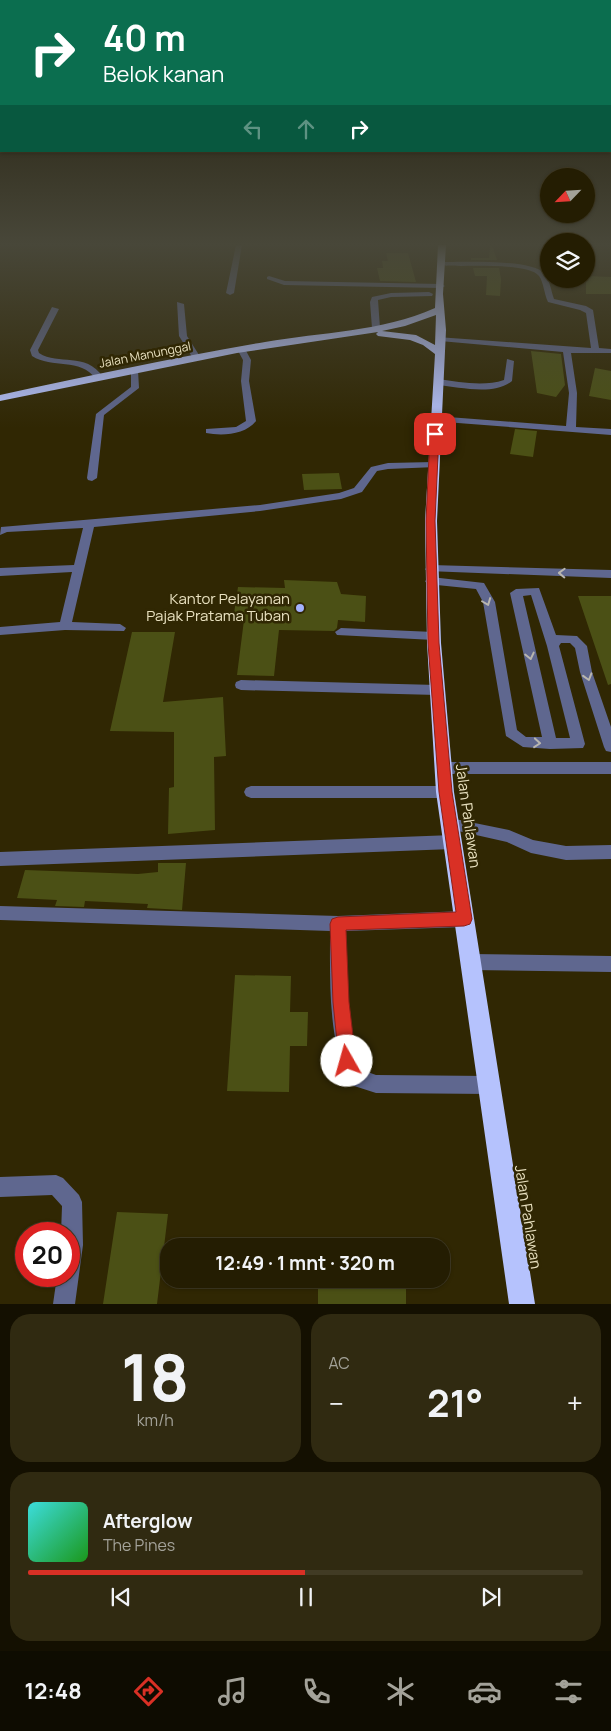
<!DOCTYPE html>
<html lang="id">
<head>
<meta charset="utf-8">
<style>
	:root { --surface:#241d02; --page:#302a11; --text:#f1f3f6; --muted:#a3a299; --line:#413b24; --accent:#d93025 }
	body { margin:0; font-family:Manrope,sans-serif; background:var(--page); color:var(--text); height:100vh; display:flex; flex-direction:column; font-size:19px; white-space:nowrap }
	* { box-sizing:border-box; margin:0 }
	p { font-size:16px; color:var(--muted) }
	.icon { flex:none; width:28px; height:28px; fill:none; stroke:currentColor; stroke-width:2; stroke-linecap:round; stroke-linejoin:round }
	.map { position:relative; height:1304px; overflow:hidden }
	.drawer { display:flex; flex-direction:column; gap:10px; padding:10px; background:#141001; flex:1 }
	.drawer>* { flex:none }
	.top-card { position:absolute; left:0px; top:0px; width:611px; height:152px; box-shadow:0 1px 4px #0004,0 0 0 1px var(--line); background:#0b6e4f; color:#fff; overflow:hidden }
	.needle { width:32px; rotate:245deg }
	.tools { position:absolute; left:540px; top:168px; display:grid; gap:10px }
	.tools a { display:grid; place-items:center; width:55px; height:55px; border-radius:50%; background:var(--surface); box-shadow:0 1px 4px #0004,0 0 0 1px var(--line); font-size:25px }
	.speed { position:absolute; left:15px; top:1222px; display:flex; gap:10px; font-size:25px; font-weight:700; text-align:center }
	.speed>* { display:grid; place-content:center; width:65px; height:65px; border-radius:50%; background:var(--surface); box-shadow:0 1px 4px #0004,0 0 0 1px var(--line); line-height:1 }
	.speed .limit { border:8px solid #d22; background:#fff; color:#111 }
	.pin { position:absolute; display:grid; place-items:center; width:42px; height:42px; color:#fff; margin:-21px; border-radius:10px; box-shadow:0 2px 8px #0006 }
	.me { position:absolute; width:55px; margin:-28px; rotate:353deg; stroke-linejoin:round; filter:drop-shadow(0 0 4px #0008) }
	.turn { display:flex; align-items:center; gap:18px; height:105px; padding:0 20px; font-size:22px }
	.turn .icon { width:65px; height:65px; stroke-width:2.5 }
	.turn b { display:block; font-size:35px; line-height:42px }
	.lanes { display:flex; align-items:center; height:48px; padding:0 20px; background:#0003; justify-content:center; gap:25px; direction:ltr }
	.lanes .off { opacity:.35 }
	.big { font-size:38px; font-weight:700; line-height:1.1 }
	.drawer .tile { flex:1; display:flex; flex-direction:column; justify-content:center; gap:8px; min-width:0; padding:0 18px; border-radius:20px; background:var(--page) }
	.drawer .dial { align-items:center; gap:0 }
	.dial b { font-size:65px; line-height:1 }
	.song { display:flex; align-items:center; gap:15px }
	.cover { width:60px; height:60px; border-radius:8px; background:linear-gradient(135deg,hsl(180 70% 55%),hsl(120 70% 35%)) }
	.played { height:5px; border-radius:2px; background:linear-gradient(90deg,var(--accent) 50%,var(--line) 50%) }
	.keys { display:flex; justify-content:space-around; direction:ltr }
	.heat { display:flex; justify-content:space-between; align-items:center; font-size:28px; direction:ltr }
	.drawer .tiles { flex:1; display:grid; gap:10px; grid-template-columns:1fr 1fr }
	.tile:last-child { grid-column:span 2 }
	.trip { position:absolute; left:160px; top:1238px; width:290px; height:50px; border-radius:20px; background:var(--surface); box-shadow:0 1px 4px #0004,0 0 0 1px var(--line); font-weight:700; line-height:50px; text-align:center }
	.tabs { display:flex; height:80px; justify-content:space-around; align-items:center; background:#0e0c01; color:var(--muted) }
	.tabs .icon { width:35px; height:35px }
	.tabs .on { color:var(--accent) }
	.tabs b { font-size:22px; color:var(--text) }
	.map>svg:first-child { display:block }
	.building { fill:#4b5015 }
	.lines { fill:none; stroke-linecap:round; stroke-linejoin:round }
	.minor { fill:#5f678f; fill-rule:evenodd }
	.highway { fill:#b5c2fd; fill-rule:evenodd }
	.oneway { stroke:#b9b6af }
	.route { fill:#d93025; stroke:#8d1f18 }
	.poi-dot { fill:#a3b2fd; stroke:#302703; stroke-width:2 }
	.labels { text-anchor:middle; stroke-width:5; stroke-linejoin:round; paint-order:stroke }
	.far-street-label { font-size:12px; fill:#e9e1c0; stroke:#302703 }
	.poi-label { font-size:15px; fill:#e9e1c0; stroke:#302703; text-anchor:end }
	.street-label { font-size:15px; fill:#e9e1c0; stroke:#302703 }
</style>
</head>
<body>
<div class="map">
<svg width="611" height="1304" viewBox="0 0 611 1304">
	<rect width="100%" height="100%" fill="#302703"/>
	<path class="building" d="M 490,245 L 492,245 L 497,260 L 471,260 L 471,258 L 489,258 Z
		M 386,253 L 408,253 L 416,282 L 380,281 L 377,268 L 383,268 L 382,261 L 388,261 Z
		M 473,268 L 499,268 L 501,279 L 500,296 L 486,295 L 487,276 L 475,276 Z
		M 586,276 L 611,277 L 611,294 L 586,294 Z
		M 531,351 L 561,354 L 565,385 L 556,397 L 537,393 Z
		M 595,368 L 611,371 L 611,400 L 589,396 Z
		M 515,429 L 537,431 L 533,457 L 510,454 Z
		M 339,473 L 342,489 L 304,490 L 302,474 Z
		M 284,580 L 337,582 L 341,594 L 366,596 L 365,622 L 338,620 L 337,628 L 334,631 L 279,630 L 274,676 L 237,675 L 244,620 L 233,620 L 238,587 L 285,588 Z
		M 578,596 L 611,596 L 611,684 L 608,685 Z
		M 132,632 L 175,632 L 163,702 L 223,697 L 226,756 L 214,757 L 215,830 L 168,834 L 169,788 L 174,787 L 174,732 L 110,731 Z
		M 158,863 L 186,863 L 182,910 L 147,908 L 148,904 L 85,901 L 84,907 L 55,906 L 57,900 L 17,898 L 25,870 L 138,874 L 158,872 Z
		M 235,975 L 291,976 L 290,1012 L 308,1012 L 307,1046 L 290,1046 L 289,1092 L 227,1091 Z
		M 117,1212 L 168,1214 L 157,1304 L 103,1304 Z
		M 318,1279 L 406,1279 L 406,1304 L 318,1304 Z"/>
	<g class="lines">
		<path class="minor" d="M 236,245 L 242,245 L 234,293 L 230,295 L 226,293 Z
			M 441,262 C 461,262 531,259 544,273 C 550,280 551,291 554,299 L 586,306 L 593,310 L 599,348 L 611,349 L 611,353 L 571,353 L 577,393 L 576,427 L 611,429 L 611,435 L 432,421 L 432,417 L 435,416 L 566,426 L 569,393 L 563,352 L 440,341 L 436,339 L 437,337 L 591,348 L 586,313 L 580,310 L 548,302 C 544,294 544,283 539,276 C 527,261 458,268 439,265 L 439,263 Z
			M 269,276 L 285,281 L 441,284 L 445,286 L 441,288 L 284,285 L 267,279 L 267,277 Z
			M 429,292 L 433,294 L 432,296 L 391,297 L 378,300 L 380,328 L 376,330 L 372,328 L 370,302 L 372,297 L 391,293 Z
			M 177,302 L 184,304 L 187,336 L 201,358 L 200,360 L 194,360 L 179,336 Z
			M 52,307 L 59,309 L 38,350 L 39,353 C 59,366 85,351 103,377 L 102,379 L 96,379 C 80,357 52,369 32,356 L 30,350 Z
			M 238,347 L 244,347 L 251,360 L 249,381 L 256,421 C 245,435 222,436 206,433 L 206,429 L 236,427 L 246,421 L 241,381 L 243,360 L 237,349 Z
			M 507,359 L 514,361 L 512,381 C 494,396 459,387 438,385 L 434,382 L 438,379 C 460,382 483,387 504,380 Z
			M 131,368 L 138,370 L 139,388 L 104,415 L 97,478 L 92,481 L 88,480 L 87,478 L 96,414 L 131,387 Z
			M 433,462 L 436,463 L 436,467 L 388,469 L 377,471 L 362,492 L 341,499 L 260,511 L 94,527 L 72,622 L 120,624 L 126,628 L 124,631 L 65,630 L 0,635 L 0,627 L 60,622 L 72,572 L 0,576 L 0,568 L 74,565 L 83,528 L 7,532 L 0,535 L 1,527 L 260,505 L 339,493 L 354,488 L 371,467 L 388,463 Z
			M 431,565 L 611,570 L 611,578 L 427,571 L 425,569 Z
			M 431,577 L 484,583 L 495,602 L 517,730 L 526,737 L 542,737 L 510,593 L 516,589 L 539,588 L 556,635 L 577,636 L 587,646 L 592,672 L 611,727 L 611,752 L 606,751 L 604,747 L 580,672 L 575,648 L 570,643 L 561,643 L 559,646 L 585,744 L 583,748 L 550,749 L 523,747 L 506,736 L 483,602 L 476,589 L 427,584 L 425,581 ZM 531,595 L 547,646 L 570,738 L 556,738 L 523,596 Z
			M 341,628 L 434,632 L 440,636 L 434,640 L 337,635 L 335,632 Z
			M 241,680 L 437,685 L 442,687 L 444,690 L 442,693 L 437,695 L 241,690 L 236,688 L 235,685 L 236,682 Z
			M 443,762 L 611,762 L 611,774 L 443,774 L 438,772 L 436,768 L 438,764 Z
			M 251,786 L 445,786 L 450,788 L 452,792 L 450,796 L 445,798 L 251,798 L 246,796 L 244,792 L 246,788 Z
			M 450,818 L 509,830 L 533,840 L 566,846 L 611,845 L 611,859 L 566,860 L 531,853 L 507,842 L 445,828 L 442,824 L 445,820 Z
			M 453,835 L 458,837 L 461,842 L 458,847 L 453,849 L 0,866 L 0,852 Z
			M 0,906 L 338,916 L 464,911 L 470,914 L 472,919 L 470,924 L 464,927 L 346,931 C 347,977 345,1026 362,1070 L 376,1075 L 489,1076 L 496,1078 L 498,1085 L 496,1092 L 489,1094 L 376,1093 L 348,1084 C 328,1035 330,983 330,931 L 0,920 Z
			M 471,954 L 611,956 L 611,972 L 471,970 L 465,968 L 462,962 L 465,956 Z
			M 56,1175 L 63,1178 L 79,1195 L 82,1202 L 83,1245 L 75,1304 L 53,1304 L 57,1276 L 69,1276 L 69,1234 L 61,1234 L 62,1206 L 52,1195 L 0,1197 L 0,1177 Z"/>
		<path class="highway" d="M 438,245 L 446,245 L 443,294 L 446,330 L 437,521 L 441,643 L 454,792 L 535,1304 L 509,1304 L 436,792 L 427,643 L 425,521 L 435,354 L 423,345 L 410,340 L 378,336 L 376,334 L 378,332 L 237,353 L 0,401 L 0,395 C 88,376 176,357 265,342 C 322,332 381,332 435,308 ZM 436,315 L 435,345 L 416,335 L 382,331 L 405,326 Z"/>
	</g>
	<defs><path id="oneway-chevron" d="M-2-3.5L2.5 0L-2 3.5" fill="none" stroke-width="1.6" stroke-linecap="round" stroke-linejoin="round" transform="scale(1.25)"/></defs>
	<g class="oneway">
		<use href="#oneway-chevron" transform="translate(562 573) rotate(-178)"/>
		<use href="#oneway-chevron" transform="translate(487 602) rotate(69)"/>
		<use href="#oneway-chevron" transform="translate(530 656) rotate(77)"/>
		<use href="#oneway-chevron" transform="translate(588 677) rotate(73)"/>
		<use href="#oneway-chevron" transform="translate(537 743) rotate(5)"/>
	</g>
	<linearGradient id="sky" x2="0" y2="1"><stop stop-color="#1a1502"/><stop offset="0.57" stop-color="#484739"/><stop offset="1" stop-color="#484739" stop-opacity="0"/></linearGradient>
	<rect width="611" height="428" fill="url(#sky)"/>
	<path class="route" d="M 435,432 L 439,434 L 435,521 L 439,643 L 452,792 L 472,919 L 470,924 L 464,926 L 346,930 L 349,1002 L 356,1061 L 353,1067 L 347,1069 L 341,1067 L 339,1061 L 333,1002 L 330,924 L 332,919 L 338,917 L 456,912 L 439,792 L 428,643 L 426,521 L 430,434 Z"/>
	<circle class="poi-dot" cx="300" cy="608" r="5"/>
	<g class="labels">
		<g class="far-street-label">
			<text transform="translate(145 355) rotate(-11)" y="4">Jalan Manunggal</text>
		</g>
		<g class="poi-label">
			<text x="290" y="604">Kantor Pelayanan<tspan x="290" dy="17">Pajak Pratama Tuban</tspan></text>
		</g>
		<g class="street-label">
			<text transform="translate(468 816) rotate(82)" y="5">Jalan Pahlawan</text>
			<text transform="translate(528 1217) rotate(81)" y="5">Jalan Pahlawan</text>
		</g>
	</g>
</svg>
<div class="tools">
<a><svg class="needle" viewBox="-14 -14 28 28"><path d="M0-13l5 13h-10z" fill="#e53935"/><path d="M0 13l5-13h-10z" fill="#a3a299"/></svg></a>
<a><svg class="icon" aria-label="layers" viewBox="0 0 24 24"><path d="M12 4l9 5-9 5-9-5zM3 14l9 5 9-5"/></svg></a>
</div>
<div class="speed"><div class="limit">20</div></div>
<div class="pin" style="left:435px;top:434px;background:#d93025"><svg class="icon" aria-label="arrive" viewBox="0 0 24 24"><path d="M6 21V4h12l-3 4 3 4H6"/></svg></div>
<svg class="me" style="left:347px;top:1061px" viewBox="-20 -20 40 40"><circle r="19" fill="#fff"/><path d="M0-13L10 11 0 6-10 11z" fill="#d93025"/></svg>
<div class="trip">12:49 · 1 mnt · 320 m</div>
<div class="top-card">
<div class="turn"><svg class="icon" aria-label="right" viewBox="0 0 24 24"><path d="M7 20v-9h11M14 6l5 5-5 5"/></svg><div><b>40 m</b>Belok kanan</div></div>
<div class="lanes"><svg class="icon off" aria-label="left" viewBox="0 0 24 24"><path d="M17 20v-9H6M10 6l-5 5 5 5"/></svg><svg class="icon off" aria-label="ahead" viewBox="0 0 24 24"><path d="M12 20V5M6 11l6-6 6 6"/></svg><svg class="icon" aria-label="right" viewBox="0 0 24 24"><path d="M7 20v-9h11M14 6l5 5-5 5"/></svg></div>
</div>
</div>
<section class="drawer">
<div class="tiles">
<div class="tile dial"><b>18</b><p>km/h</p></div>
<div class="tile"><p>AC</p>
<div class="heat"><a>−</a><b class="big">21°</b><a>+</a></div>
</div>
<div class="tile">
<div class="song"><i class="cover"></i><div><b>Afterglow</b><p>The Pines</p></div></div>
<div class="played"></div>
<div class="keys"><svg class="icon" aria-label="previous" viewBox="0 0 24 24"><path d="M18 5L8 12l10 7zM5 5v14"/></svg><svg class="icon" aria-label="pause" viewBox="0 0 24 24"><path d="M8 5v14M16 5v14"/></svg><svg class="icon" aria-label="next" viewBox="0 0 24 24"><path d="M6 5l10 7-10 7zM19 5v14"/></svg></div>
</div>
</div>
</section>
<nav class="tabs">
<b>12:48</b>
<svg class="icon on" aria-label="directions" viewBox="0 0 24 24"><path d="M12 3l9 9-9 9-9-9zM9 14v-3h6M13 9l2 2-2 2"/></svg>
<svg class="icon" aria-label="music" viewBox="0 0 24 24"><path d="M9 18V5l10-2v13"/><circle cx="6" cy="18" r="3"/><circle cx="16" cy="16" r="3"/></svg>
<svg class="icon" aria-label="phone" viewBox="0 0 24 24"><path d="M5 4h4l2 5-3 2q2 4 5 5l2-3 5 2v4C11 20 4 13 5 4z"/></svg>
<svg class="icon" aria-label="climate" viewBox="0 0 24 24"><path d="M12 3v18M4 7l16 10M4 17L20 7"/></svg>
<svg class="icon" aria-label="car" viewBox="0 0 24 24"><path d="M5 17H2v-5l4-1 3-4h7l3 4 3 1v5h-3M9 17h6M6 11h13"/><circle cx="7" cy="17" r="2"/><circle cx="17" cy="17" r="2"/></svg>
<svg class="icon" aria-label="filters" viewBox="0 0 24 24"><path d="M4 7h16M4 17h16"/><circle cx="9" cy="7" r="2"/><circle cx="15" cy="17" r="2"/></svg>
</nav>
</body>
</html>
